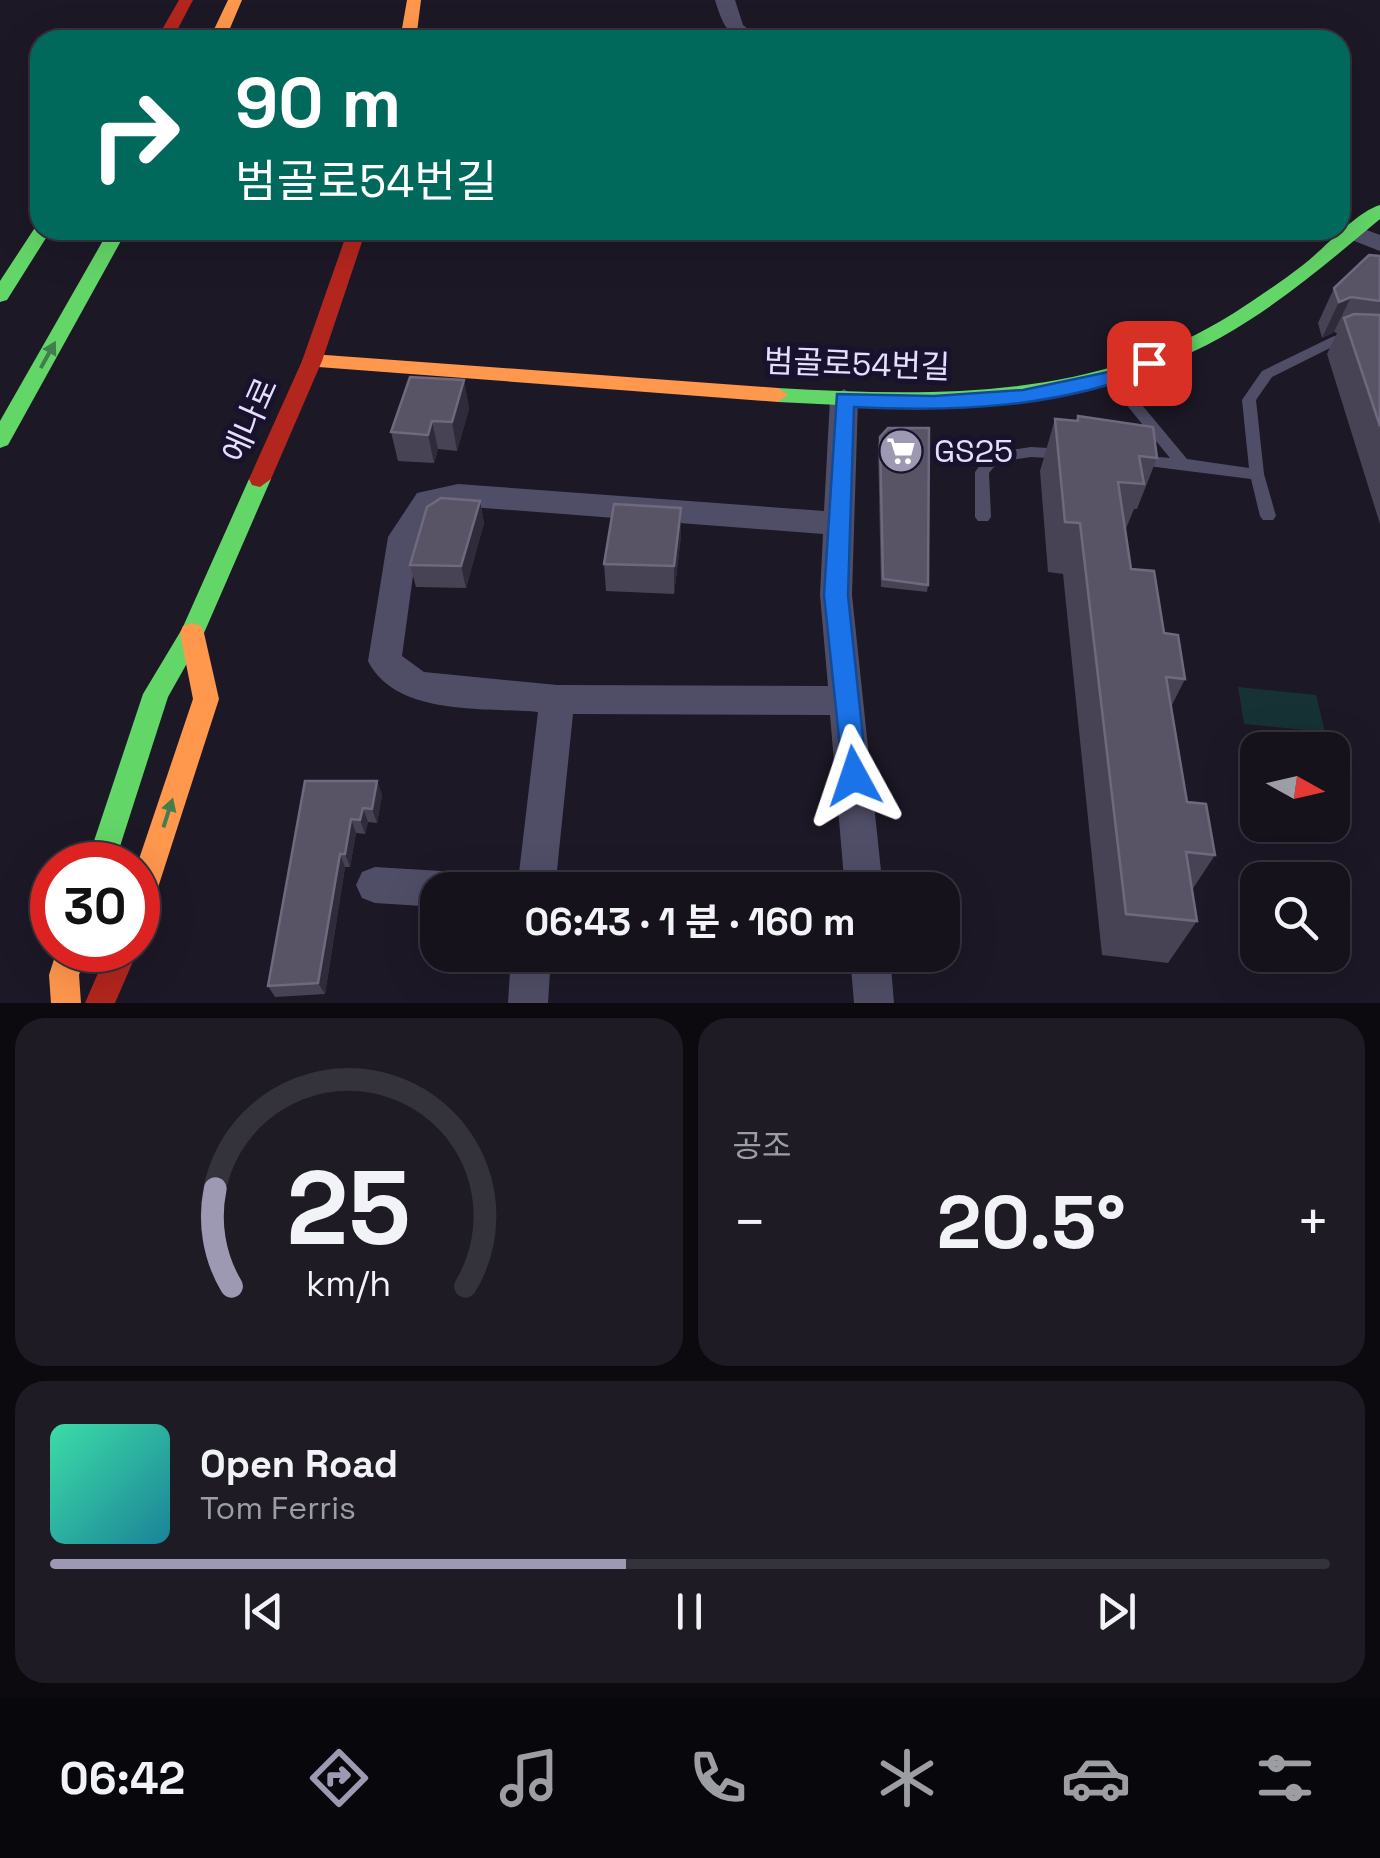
<!DOCTYPE html>
<html lang="ko">
<head>
<meta charset="utf-8">
<style>
	:root { --surface:#15121c; --page:#1e1b25; --text:#f1f3f6; --muted:#9d9ea3; --line:#34323b; --accent:#9e99b2 }
	body { margin:0; font-family:"Space Grotesk","Noto Sans KR",sans-serif; background:var(--page); color:var(--text); height:100vh; display:flex; flex-direction:column; font-size:38px; white-space:nowrap }
	* { box-sizing:border-box; margin:0 }
	p { font-size:32px; color:var(--muted) }
	.icon { flex:none; width:55px; height:55px; fill:none; stroke:currentColor; stroke-width:2; stroke-linecap:round; stroke-linejoin:round }
	.map { position:relative; height:1003px; overflow:hidden }
	.sheet { display:flex; flex-direction:column; gap:15px; padding:15px; background:#0c0a0f; flex:1 }
	.sheet>* { flex:none }
	.guide { position:absolute; left:30px; top:30px; width:1320px; height:210px; border-radius:30px; box-shadow:0 10px 40px #0002,0 0 0 2px var(--line); background:#00695c; color:#fff; overflow:hidden }
	.needle { width:65px; rotate:98deg }
	.buttons { position:absolute; left:1240px; top:732px; display:grid; gap:20px }
	.buttons a { display:grid; place-items:center; width:110px; height:110px; border-radius:20px; background:var(--surface); box-shadow:0 10px 40px #0002,0 0 0 2px var(--line); font-size:50px }
	.speed { position:absolute; left:30px; top:842px; display:flex; gap:20px; font-size:50px; font-weight:700; text-align:center }
	.speed>* { display:grid; place-content:center; width:130px; height:130px; border-radius:50%; background:var(--surface); box-shadow:0 10px 40px #0002,0 0 0 2px var(--line); line-height:1 }
	.speed .limit { border:15px solid #d22; background:#fff; color:#111 }
	.pin { position:absolute; display:grid; place-items:center; width:85px; height:85px; color:#fff; margin:-42px; border-radius:20px; box-shadow:0 5px 15px #0006 }
	.me { position:absolute; width:110px; margin:-55px; rotate:355deg; stroke-linejoin:round; filter:drop-shadow(0 0 8px #0008) }
	.turn { display:flex; align-items:center; gap:35px; height:210px; padding:0 40px; font-size:45px }
	.turn .icon { width:130px; height:130px; stroke-width:2.5 }
	.turn b { display:block; font-size:70px; line-height:85px }
	.big { font-size:75px; font-weight:700; line-height:1.1 }
	.sheet .widget { flex:1; display:flex; flex-direction:column; justify-content:center; gap:15px; min-width:0; padding:0 35px; border-radius:30px; background:var(--page) }
	.sheet .dial { align-items:center; gap:0 }
	.dial svg { height:260px; overflow:visible; fill:none; stroke:var(--line); stroke-width:7; stroke-linecap:round; text-anchor:middle }
	.dial text { fill:var(--text); stroke:none }
	.song { display:flex; align-items:center; gap:30px }
	.cover { width:120px; height:120px; border-radius:15px; background:linear-gradient(135deg,hsl(160 70% 55%),hsl(190 70% 35%)) }
	.played { height:10px; border-radius:5px; background:linear-gradient(90deg,var(--accent) 45%,var(--line) 45%) }
	.keys { display:flex; justify-content:space-around; direction:ltr }
	.heat { display:flex; justify-content:space-between; align-items:center; font-size:55px; direction:ltr }
	.sheet .tiles { flex:1; display:grid; gap:15px; grid-template-columns:1fr 1fr }
	.widget:last-child { grid-column:span 2 }
	.trip { position:absolute; left:420px; top:872px; width:540px; height:100px; border-radius:30px; background:var(--surface); box-shadow:0 10px 40px #0002,0 0 0 2px var(--line); font-weight:700; line-height:100px; text-align:center }
	.tab-bar { display:flex; height:160px; justify-content:space-around; align-items:center; background:#08070b; color:var(--muted) }
	.tab-bar .icon { width:70px; height:70px }
	.tab-bar .active { color:var(--accent) }
	.tab-bar b { font-size:45px; color:var(--text) }
	.map>svg:first-child { display:block }
	.green { fill:#163234 }
	.lines { fill:none; stroke-linecap:round; stroke-linejoin:round }
	.lane { fill:#504e67; fill-rule:evenodd }
	.street { fill:#504e67; fill-rule:evenodd }
	.fast { fill:#63d668; fill-rule:evenodd }
	.slow { fill:#ff974d; fill-rule:evenodd }
	.jam { fill:#b3261e; fill-rule:evenodd }
	.wall { fill:#474354 }
	.shaded-wall { fill:#2f2b3a }
	.building { fill:#585466; stroke:#6e697e; stroke-width:2.5 }
	.oneway { fill:#417e4d }
	.route { fill:#1a73e8; stroke:#114b97; stroke-width:2.5 }
	.labels { text-anchor:middle; stroke-width:10; stroke-linejoin:round; paint-order:stroke }
	.street-label { font-size:32px; fill:#e4dffe; stroke:#18122c }
	.poi-label { font-size:32px; fill:#e4dffe; stroke:#18122c; text-anchor:start }
</style>
</head>
<body>
<div class="map">
<svg width="1380" height="1003" viewBox="0 0 1380 1003">
	<rect width="100%" height="100%" fill="#1c1826"/>
	<path class="green" d="M 1238,687 L 1316,695 L 1325,732 L 1244,724 Z"/>
	<g class="lines">
		<path class="lane" d="M 1334,336 L 1380,340 L 1380,348 L 1336,345 L 1272,377 L 1256,400 L 1264,474 L 1276,516 L 1273,520 L 1263,520 L 1260,516 L 1251,479 L 1132,464 L 1130,460 L 1132,456 L 1137,455 L 1170,458 L 1107,381 L 1105,378 L 1107,375 L 1117,375 L 1187,459 L 1249,468 L 1242,400 L 1244,397 L 1262,371 Z
			M 1031,447 L 1065,449 L 1072,454 L 1065,459 L 1031,457 L 998,462 L 989,473 L 991,517 L 988,521 L 978,521 L 975,517 L 975,472 L 989,453 Z"/>
		<path class="street" d="M 715,0 L 735,0 L 743,25 L 761,40 C 729,40 724,29 715,0 Z
			M 1340,220 L 1380,235 L 1380,251 L 1331,232 L 1340,230 Z
			M 844,389 L 858,399 L 852,595 L 883,890 L 845,890 L 830,715 L 573,714 L 555,890 L 517,890 L 538,712 C 486,707 396,717 368,661 L 388,537 L 417,493 L 458,484 L 824,511 L 830,399 ZM 458,506 L 823,534 L 820,595 L 828,686 L 557,685 L 424,672 L 402,656 L 418,539 L 438,510 Z
			M 375,867 L 458,872 L 471,877 L 477,890 L 438,890 L 438,907 L 375,903 L 362,898 L 356,885 L 362,872 Z
			M 511,955 L 551,955 L 548,1003 L 508,1003 Z
			M 850,955 L 890,955 L 894,1003 L 854,1003 Z"/>
		<path class="fast" d="M 1380,205 L 1380,219 C 1337,255 1295,291 1248,321 C 1107,413 940,411 778,402 L 768,395 L 778,388 C 935,397 1096,400 1234,313 C 1257,298 1281,282 1303,265 C 1324,249 1356,212 1380,205 Z
			M 40,225 L 40,230 L 51,230 L 7,300 L 0,302 L 0,281 L 36,226 Z
			M 109,230 L 127,230 L 8,445 L 0,448 L 0,421 Z
			M 260,471 L 271,479 L 204,633 L 168,697 L 114,865 L 86,865 L 143,694 L 182,629 L 249,479 Z"/>
		<path class="slow" d="M 228,0 L 242,0 L 225,40 L 209,40 Z
			M 407,0 L 421,0 L 416,40 L 400,40 Z
			M 312,354 L 778,388 L 788,395 L 778,402 L 305,366 L 302,361 L 305,356 Z
			M 192,623 L 201,626 L 204,633 L 219,699 L 152,906 L 148,916 L 138,920 L 137,865 L 193,699 L 180,633 L 183,626 Z
			M 57,950 L 87,950 L 79,975 L 81,1003 L 51,1003 L 49,975 Z"/>
		<path class="jam" d="M 179,0 L 193,0 L 172,40 L 156,40 Z
			M 348,230 L 366,230 L 322,361 L 271,479 L 260,487 L 252,485 L 249,479 L 302,361 Z
			M 138,949 L 138,950 L 115,1003 L 85,1003 L 108,950 Z"/>
	</g>
	<path class="wall" d="M 1380,256 L 1380,524 L 1327,354 L 1337,333 L 1334,332 L 1322,338 L 1318,323 L 1334,288 Z
		M 464,380 L 469,409 L 457,451 L 438,449 L 434,463 L 398,461 L 391,432 Z
		M 1078,416 L 1157,458 L 1137,509 L 1134,509 L 1125,531 L 1131,569 L 1185,679 L 1171,707 L 1187,802 L 1215,855 L 1192,890 L 1197,921 L 1168,963 L 1102,955 L 1063,574 L 1048,572 L 1040,471 L 1055,419 L 1076,421 Z
		M 880,437 L 928,585 L 927,592 L 881,587 L 878,445 Z
		M 480,501 L 484,523 L 466,588 L 416,587 L 410,565 Z
		M 681,508 L 681,536 L 674,594 L 606,591 L 604,564 Z
		M 305,781 L 377,781 L 382,795 L 377,823 L 368,822 L 365,834 L 356,833 L 350,867 L 345,867 L 325,994 L 275,997 L 268,986 Z"/>
	<path class="shaded-wall" d="M 1351,297 L 1334,332 L 1322,338 L 1339,302 Z
		M 464,380 L 469,409 L 457,451 L 452,422 Z
		M 432,421 L 438,449 L 434,463 L 428,435 Z
		M 480,501 L 484,523 L 466,588 L 461,566 Z
		M 681,508 L 681,536 L 674,594 L 674,566 Z
		M 377,781 L 382,795 L 377,823 L 372,809 Z
		M 363,808 L 368,822 L 365,834 L 360,820 Z
		M 351,819 L 356,833 L 350,867 L 345,854 Z
		M 340,854 L 345,867 L 325,994 L 318,983 Z"/>
	<path class="building" d="M 726,31 L 917,36 L 925,40 L 726,40 Z
		M 1369,255 L 1380,256 L 1380,301 L 1351,297 L 1339,302 L 1334,288 Z
		M 1354,314 L 1380,315 L 1380,426 L 1344,318 Z
		M 410,377 L 464,380 L 452,422 L 432,421 L 428,435 L 391,432 Z
		M 1078,416 L 1153,427 L 1157,458 L 1139,456 L 1144,484 L 1118,482 L 1131,569 L 1154,571 L 1164,633 L 1178,635 L 1185,679 L 1166,677 L 1187,802 L 1206,804 L 1215,855 L 1186,852 L 1197,921 L 1126,914 L 1080,523 L 1065,522 L 1055,419 L 1078,421 Z
		M 888,428 L 929,428 L 928,585 L 883,579 L 880,437 Z
		M 441,498 L 480,501 L 461,566 L 410,565 L 427,507 Z
		M 614,504 L 681,508 L 674,566 L 604,564 Z
		M 305,781 L 377,781 L 372,809 L 363,808 L 360,820 L 351,819 L 345,854 L 340,854 L 318,983 L 268,986 Z"/>
	<defs><path id="oneway-solid" d="M-6-.8H1V-3.2L6.5 0L1 3.2V.8H-6Z" transform="scale(2.5)"/></defs>
	<g class="oneway">
		<use href="#oneway-solid" transform="translate(48 355) rotate(-61)"/>
		<use href="#oneway-solid" transform="translate(168 813) rotate(-72)"/>
	</g>
	<path class="route" d="M 1149,356 L 1156,358 L 1156,368 C 1059,408 958,412 854,407 L 848,595 L 867,776 L 863,785 L 854,789 L 844,785 L 824,595 L 837,394 L 934,396 L 1023,390 L 1108,372 Z"/>
	<defs>
		<symbol id="supermarket-disc" viewBox="-11 -11 22 22"><circle r="9.5" fill="#9e99b2" stroke="#18122c"/><path d="M-6-5.5h2.5l.6 2H6L4.5 2H-2.5L-4.4-4H-6ZM-1.5 3.2a1.3 1.3 0 1 0 .1 0ZM3 3.2a1.3 1.3 0 1 0 .1 0Z" fill="#fff"/></symbol>
	</defs>
	<g fill-rule="evenodd">
		<use href="#supermarket-disc" x="876" y="426" width="50" height="50"/>
	</g>
	<g class="labels">
		<g class="street-label">
			<text transform="translate(857 364) rotate(2)" y="11">범골로54번길</text>
			<text transform="translate(250 420) rotate(-66)" y="11">에나로</text>
		</g>
		<g class="poi-label">
			<text x="934" y="462">GS25</text>
		</g>
	</g>
</svg>
<div class="buttons">
<a><svg class="needle" viewBox="-14 -14 28 28"><path d="M0-13l5 13h-10z" fill="#e53935"/><path d="M0 13l5-13h-10z" fill="#9d9ea3"/></svg></a>
<a><svg class="icon" aria-label="search" viewBox="0 0 24 24"><circle cx="10" cy="10" r="6"/><path d="M15 15l6 6"/></svg></a>
</div>
<div class="speed"><div class="limit">30</div></div>
<div class="pin" style="left:1149px;top:363px;background:#d93025"><svg class="icon" aria-label="arrive" viewBox="0 0 24 24"><path d="M6 21V4h12l-3 4 3 4H6"/></svg></div>
<svg class="me" style="left:854px;top:776px" viewBox="-20 -20 40 40"><path d="M0-17L14 15 0 8-14 15z" fill="#1a73e8" stroke="#fff" stroke-width="4"/></svg>
<div class="trip">06:43 · 1 분 · 160 m</div>
<div class="guide">
<div class="turn"><svg class="icon" aria-label="right" viewBox="0 0 24 24"><path d="M7 20v-9h11M14 6l5 5-5 5"/></svg><div><b>90 m</b>범골로54번길</div></div>
</div>
</div>
<section class="sheet">
<div class="tiles">
<div class="widget dial"><svg viewBox="0 0 100 80">
<path d="M14 69A42 42 0 1 1 86 69"/>
<path d="M14 69A42 42 0 0 1 9 39" stroke="#9e99b2"/>
<text x="50" y="56" font-size="32" font-weight="700">25</text>
<text x="50" y="72" font-size="11">km/h</text>
</svg></div>
<div class="widget"><p>공조</p>
<div class="heat"><a>−</a><b class="big">20.5°</b><a>+</a></div>
</div>
<div class="widget">
<div class="song"><i class="cover"></i><div><b>Open Road</b><p>Tom Ferris</p></div></div>
<div class="played"></div>
<div class="keys"><svg class="icon" aria-label="previous" viewBox="0 0 24 24"><path d="M18 5L8 12l10 7zM5 5v14"/></svg><svg class="icon" aria-label="pause" viewBox="0 0 24 24"><path d="M8 5v14M16 5v14"/></svg><svg class="icon" aria-label="next" viewBox="0 0 24 24"><path d="M6 5l10 7-10 7zM19 5v14"/></svg></div>
</div>
</div>
</section>
<nav class="tab-bar">
<b>06:42</b>
<svg class="icon active" aria-label="directions" viewBox="0 0 24 24"><path d="M12 3l9 9-9 9-9-9zM9 14v-3h6M13 9l2 2-2 2"/></svg>
<svg class="icon" aria-label="music" viewBox="0 0 24 24"><path d="M9 18V5l10-2v13"/><circle cx="6" cy="18" r="3"/><circle cx="16" cy="16" r="3"/></svg>
<svg class="icon" aria-label="phone" viewBox="0 0 24 24"><path d="M5 4h4l2 5-3 2q2 4 5 5l2-3 5 2v4C11 20 4 13 5 4z"/></svg>
<svg class="icon" aria-label="climate" viewBox="0 0 24 24"><path d="M12 3v18M4 7l16 10M4 17L20 7"/></svg>
<svg class="icon" aria-label="car" viewBox="0 0 24 24"><path d="M5 17H2v-5l4-1 3-4h7l3 4 3 1v5h-3M9 17h6M6 11h13"/><circle cx="7" cy="17" r="2"/><circle cx="17" cy="17" r="2"/></svg>
<svg class="icon" aria-label="filters" viewBox="0 0 24 24"><path d="M4 7h16M4 17h16"/><circle cx="9" cy="7" r="2"/><circle cx="15" cy="17" r="2"/></svg>
</nav>
</body>
</html>
